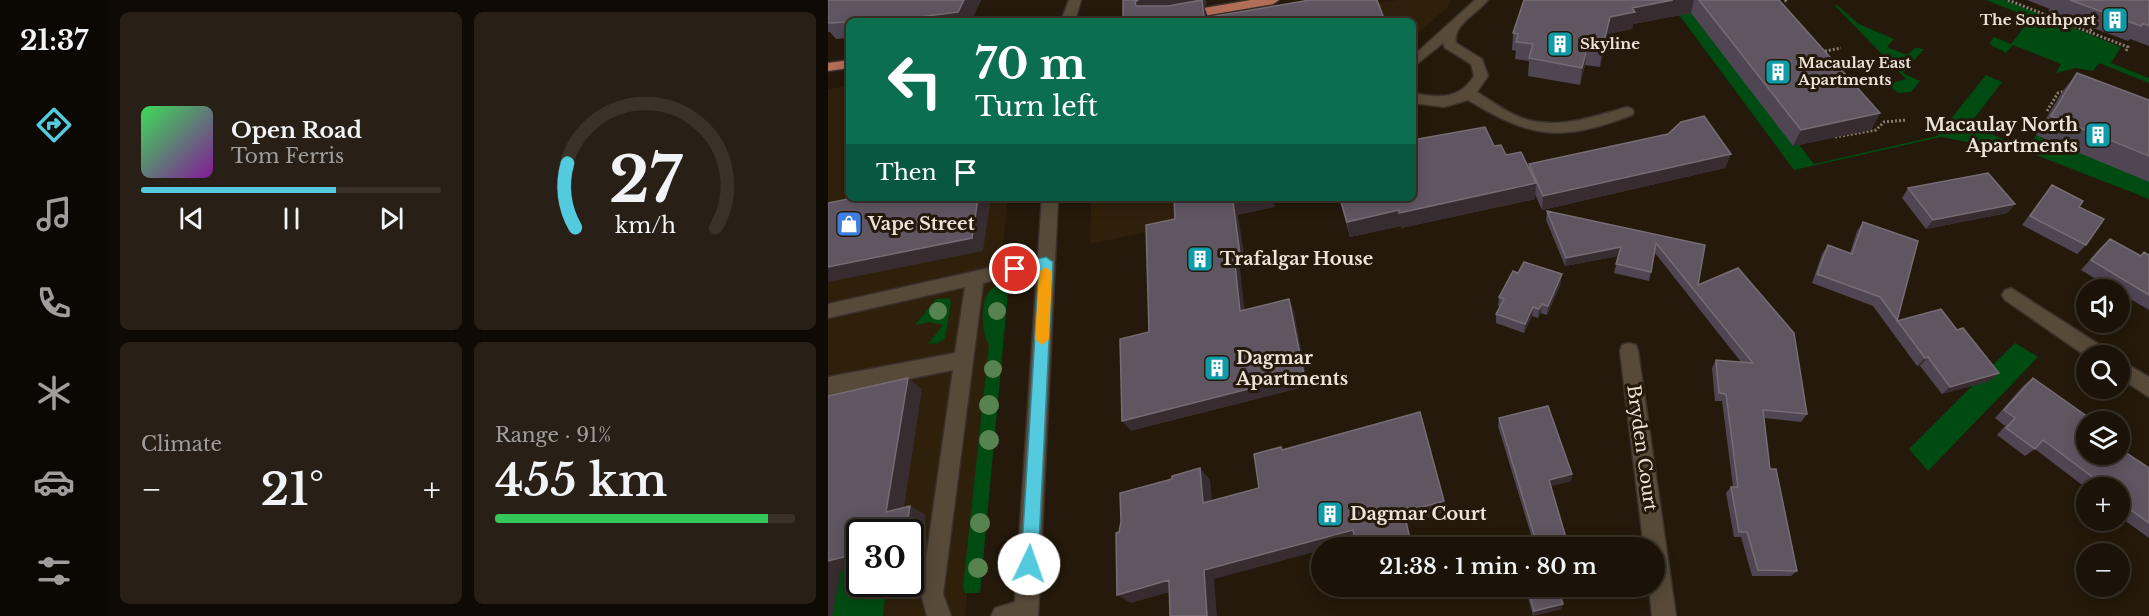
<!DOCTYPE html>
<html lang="en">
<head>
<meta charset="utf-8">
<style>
	:root { --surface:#1b1308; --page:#282016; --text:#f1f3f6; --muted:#a09e9c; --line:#393229; --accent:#54cade }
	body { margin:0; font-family:"Libre Baskerville",serif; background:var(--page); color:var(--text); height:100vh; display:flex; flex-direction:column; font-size:22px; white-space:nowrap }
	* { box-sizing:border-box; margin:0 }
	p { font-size:20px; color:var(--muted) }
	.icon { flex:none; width:33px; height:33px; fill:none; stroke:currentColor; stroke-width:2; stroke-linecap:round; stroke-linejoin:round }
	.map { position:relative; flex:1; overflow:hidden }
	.details { display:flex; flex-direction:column; gap:12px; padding:12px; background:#0f0a04; width:720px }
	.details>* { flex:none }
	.hud { position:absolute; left:18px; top:18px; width:570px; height:183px; border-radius:9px; box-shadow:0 3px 15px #0003,0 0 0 2px var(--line); background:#0b6e4f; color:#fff; overflow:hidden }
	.buttons { position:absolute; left:1248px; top:279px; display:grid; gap:12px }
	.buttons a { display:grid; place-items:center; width:54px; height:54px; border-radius:50%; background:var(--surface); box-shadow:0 3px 15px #0003,0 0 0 2px var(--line); font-size:30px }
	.speed { position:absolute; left:18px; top:519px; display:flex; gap:12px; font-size:30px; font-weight:700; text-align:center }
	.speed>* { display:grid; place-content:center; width:78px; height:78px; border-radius:50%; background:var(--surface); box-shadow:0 3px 15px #0003,0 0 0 2px var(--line); line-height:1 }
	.speed .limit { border:3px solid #111; border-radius:9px; background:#fff; color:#111 }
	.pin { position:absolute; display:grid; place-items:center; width:51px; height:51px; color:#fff; margin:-26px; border:3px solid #fff; border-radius:50%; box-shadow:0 2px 6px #0007 }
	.me { position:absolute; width:66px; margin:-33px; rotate:3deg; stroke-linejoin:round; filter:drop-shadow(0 0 4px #0008) }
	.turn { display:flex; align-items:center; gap:21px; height:126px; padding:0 30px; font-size:27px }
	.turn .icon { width:78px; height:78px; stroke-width:2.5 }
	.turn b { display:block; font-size:42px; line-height:51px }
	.then { display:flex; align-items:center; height:57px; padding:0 30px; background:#0003; gap:12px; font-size:22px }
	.big { font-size:45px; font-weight:600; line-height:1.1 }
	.details .tile { flex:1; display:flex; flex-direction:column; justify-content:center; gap:9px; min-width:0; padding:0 21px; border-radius:9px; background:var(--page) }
	.details .dial { align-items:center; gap:0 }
	.dial svg { height:156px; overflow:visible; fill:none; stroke:var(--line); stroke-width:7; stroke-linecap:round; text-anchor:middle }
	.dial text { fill:var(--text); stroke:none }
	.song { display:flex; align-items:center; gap:18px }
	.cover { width:72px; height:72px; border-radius:9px; background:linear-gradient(135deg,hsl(130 70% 55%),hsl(290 70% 35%)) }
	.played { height:6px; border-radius:3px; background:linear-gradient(90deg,var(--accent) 65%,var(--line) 65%) }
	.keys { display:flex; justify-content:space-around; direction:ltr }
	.heat { display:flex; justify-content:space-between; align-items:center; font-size:33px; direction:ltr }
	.charge { height:9px; border-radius:4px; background:linear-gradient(90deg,#34c759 91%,var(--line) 0) }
	.details .tiles { flex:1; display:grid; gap:12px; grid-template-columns:repeat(2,1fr) }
	.trip { position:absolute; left:483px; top:537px; width:354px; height:60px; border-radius:30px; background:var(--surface); box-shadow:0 3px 15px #0003,0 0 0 2px var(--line); font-weight:600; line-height:60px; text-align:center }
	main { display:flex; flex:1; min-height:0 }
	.tab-bar { display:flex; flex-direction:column; width:108px; justify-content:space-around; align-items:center; background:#0b0803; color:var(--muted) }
	.tab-bar .icon { width:42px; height:42px }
	.tab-bar .active { color:var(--accent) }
	.tab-bar b { font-size:27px; color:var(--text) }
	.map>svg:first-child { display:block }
	.built { fill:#2f200b; fill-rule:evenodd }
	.green { fill:#004b12 }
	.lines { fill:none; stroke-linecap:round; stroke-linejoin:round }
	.minor-casing { stroke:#3a312c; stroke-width:3 }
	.major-casing { stroke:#3a312c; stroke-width:3 }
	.path { stroke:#877d71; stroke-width:3; stroke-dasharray:2 2; stroke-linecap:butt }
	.minor { fill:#574a39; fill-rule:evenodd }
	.major { fill:#b36e57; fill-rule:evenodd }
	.tree { fill:#56834f }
	.wall { fill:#4f4553 }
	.shaded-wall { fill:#372c30 }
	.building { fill:#605662; stroke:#766c74; stroke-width:1.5 }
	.route { fill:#54cade; stroke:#378390; stroke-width:1.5 }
	.slow { fill:#f59e0b }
	.labels { text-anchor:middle; stroke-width:6; stroke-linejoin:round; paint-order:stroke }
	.far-poi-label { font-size:15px; font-weight:bold; fill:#ece4da; stroke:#24190a; text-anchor:start }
	.poi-label { font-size:18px; font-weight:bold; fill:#ece4da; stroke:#24190a; text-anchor:start }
	.street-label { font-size:18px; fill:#ece4da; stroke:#24190a }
</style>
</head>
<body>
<main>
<nav class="tab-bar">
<b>21:37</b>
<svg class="icon active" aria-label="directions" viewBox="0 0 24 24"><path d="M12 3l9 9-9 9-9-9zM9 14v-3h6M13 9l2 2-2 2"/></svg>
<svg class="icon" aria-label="music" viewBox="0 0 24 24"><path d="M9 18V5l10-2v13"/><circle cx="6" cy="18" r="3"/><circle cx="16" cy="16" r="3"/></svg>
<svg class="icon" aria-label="phone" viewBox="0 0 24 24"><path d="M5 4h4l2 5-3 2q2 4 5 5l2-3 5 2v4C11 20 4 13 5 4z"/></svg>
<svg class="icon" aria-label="climate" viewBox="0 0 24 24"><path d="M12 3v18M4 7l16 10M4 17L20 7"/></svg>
<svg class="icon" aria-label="car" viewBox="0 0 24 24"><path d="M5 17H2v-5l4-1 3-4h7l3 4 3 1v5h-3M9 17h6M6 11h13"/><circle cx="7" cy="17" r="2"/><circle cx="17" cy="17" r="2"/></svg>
<svg class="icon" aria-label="filters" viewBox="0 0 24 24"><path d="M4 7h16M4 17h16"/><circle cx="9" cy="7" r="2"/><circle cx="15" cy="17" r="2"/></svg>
</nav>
<section class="details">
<div class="tiles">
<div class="tile">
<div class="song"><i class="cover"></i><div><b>Open Road</b><p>Tom Ferris</p></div></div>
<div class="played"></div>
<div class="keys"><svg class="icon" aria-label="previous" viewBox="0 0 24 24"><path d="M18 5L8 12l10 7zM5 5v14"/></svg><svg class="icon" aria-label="pause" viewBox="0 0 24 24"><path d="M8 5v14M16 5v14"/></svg><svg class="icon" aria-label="next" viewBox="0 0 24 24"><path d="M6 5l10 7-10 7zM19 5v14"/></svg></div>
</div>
<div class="tile dial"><svg viewBox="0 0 100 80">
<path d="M14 69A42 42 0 1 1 86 69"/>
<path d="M14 69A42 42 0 0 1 10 36" stroke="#54cade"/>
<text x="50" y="56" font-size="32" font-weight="700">27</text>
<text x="50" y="72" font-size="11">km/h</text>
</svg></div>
<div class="tile"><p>Climate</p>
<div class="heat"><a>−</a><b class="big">21°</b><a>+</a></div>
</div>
<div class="tile"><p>Range · 91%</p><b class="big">455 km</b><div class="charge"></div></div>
</div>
</section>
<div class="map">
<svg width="1321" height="616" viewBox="0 0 1321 616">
	<rect width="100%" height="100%" fill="#24190a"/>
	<path class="built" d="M 569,0 L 623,0 L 619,8 L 585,37 L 585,21 L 449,21 Z
		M 21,86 L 21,198 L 180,198 L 137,616 L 0,616 L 0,89 ZM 32,532 L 82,532 L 82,584 L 32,584 Z
		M 263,198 L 444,198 L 446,205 L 262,244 Z"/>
	<path class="green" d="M 840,0 L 859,0 L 986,164 L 1109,136 L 1158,75 L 1174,82 L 1142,124 L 1199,150 L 1210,132 L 1321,178 L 1321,199 L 1208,155 L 1113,137 L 966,170 Z
		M 1158,0 L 1177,0 L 1293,47 L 1283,63 L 1321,78 L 1321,83 L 1271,63 L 1265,71 L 1248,68 L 1228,73 L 1233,64 L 1185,45 L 1178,53 L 1161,44 L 1166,37 L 1183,44 L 1203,18 Z
		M 1009,5 L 1031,24 L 1066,39 L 1059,47 L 1079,55 L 1087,48 L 1096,49 L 1075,73 L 1092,81 L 1083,92 L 1070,93 L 1060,84 L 1078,79 L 1007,6 Z
		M 181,282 L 152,593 L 137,593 L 135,587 L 161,345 C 154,334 152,304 160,293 C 164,286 173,284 181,282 Z
		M 121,298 L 123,302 L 117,338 L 110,343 L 100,344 L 115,325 L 101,322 L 87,325 L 108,299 Z
		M 1187,343 L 1210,357 L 1100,471 L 1081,449 Z
		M 31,565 L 32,584 L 59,584 L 55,616 L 4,616 L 13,570 Z"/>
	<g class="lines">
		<defs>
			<path id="minor" d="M 241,0 L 253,0 L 247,21 L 233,21 Z
				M 647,0 L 660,0 C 650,13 624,25 628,43 L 654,59 L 660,76 L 649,92 C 662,100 675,110 689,116 C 725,132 764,117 799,107 L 804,109 L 806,112 L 804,115 C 733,142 704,139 640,100 L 616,107 L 585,103 L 585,93 C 610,98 631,100 646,76 L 643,64 L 617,48 L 615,43 L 585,67 L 585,56 Z
				M 214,198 L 230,198 L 210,616 L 163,616 L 167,608 L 187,602 L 209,271 L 155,283 L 115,594 L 123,616 L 99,616 L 93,594 L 125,370 L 0,395 L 0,377 L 127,353 L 137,287 L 0,318 L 0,304 L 210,257 Z
				M 1183,288 L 1280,350 L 1282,356 L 1258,356 L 1177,300 L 1174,295 L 1177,290 Z
				M 801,343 L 808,345 L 810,351 L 848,616 L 824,616 L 821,586 L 826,586 L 826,548 L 816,548 L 792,351 L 794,345 Z
				M 1292,360 L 1321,377 L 1321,397 L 1292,378 Z"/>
			<path id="major" d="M 423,0 L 451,0 L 445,4 L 346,21 L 316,21 L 323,17 Z
				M 21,60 L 21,68 L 0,71 L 0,63 Z"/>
		</defs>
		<use href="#minor" class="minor-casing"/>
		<use href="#major" class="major-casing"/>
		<path class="path" d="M 957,0 L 959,2
			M 1180,0 L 1261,32
			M 1266,26 L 1261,32 L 1300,47 L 1298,51
			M 993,52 L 1013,48
			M 1219,111 L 1230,93 L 1238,91
			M 1007,137 L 1048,130 L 1056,122 L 1079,120"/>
		<use href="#minor" class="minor"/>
		<use href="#major" class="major"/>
	</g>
	<g class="tree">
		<circle cx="110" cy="311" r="9"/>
		<circle cx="169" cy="311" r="9"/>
		<circle cx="165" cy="369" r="9"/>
		<circle cx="161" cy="405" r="10"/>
		<circle cx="161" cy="440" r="10"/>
		<circle cx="152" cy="523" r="10"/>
		<circle cx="150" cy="568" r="10"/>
	</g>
	<path class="wall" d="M 0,0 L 153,0 L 143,21 L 21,21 L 21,38 L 8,39 L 2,32 L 0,32 Z
		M 696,0 L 951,0 L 1052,113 L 1043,130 L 965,146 L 863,13 L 805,24 L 804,29 L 779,34 L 772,67 L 757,65 L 752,85 L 700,76 L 701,61 L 687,59 L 688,51 L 684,50 L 685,33 Z
		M 1199,0 L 1321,0 L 1321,46 L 1302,39 L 1300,41 L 1220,11 L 1222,9 Z
		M 1249,73 L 1321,100 L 1321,182 L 1208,135 L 1234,92 Z
		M 666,146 L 678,155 L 701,169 L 701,164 L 903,154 L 897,168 L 714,210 L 707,194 L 707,199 L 573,228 L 573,226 L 522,237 L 511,198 L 585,198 Z
		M 1224,185 L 1251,207 L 1258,245 L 1249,254 L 1194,225 L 1216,195 Z
		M 1080,188 L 1187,204 L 1179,213 L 1098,229 L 1074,198 Z
		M 719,211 L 877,245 L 870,285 L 979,414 L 973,422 L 936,418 L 942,469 L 969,571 L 963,576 L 924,576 L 913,537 L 906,537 L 898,493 L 903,487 L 905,487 L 894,401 L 887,401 L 884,368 L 888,360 L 913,362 L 827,253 L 821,281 L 786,273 L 790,256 L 737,266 L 718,220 Z
		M 1035,222 L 1069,321 L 1129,330 L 1171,373 L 1162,381 L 1114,394 L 1092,366 L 1089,366 L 1045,306 L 984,283 L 994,254 L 1000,245 L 1022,253 L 1029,231 Z
		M 1282,239 L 1312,256 L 1316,252 L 1321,255 L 1321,310 L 1292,293 L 1292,290 L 1286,290 L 1253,270 L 1272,248 Z
		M 733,283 L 719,315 L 713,313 L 710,318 L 704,316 L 696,333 L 668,323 L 668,314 L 672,307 L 670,306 L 671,297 Z
		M 1205,378 L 1294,450 L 1321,468 L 1321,538 L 1292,517 L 1292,488 L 1258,488 L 1207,449 L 1197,456 L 1169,435 L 1177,426 L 1167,418 L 1195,386 Z
		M 671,418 L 744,474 L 743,481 L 723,486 L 741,548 L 686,548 L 687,543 L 704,538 L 670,426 Z
		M 697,586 L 750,586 L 750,588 L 732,593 L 733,609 L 705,616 Z"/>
	<path class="shaded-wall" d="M 136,0 L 153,0 L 143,21 L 61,21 Z
		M 310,0 L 378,0 L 379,5 L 376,6 L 380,17 L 315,21 L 307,2 Z
		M 845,0 L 866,0 L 863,13 L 805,24 L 804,29 L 779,34 L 772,67 L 774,50 L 782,17 L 804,8 Z
		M 759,48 L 757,65 L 752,85 L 754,68 Z
		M 1052,113 L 1043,130 L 965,146 L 973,130 Z
		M 903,154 L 897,168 L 714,210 L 715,196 Z
		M 708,183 L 707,199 L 573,228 L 571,213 Z
		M 150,198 L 163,198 L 155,251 L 0,282 L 0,267 Z
		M 422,198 L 445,198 L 447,207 L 410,215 L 418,266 L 412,268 L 418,323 L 412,311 L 406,255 L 405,202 Z
		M 1187,204 L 1179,213 L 1098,229 L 1105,220 Z
		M 571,210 L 573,226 L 522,237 L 519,222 Z
		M 793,247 L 791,256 L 737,266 L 738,258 Z
		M 734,274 L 733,283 L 719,315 L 720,306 Z
		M 461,299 L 466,311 L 480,386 L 303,431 L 294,421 Z
		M 714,304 L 713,313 L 710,318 L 711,309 Z
		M 705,307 L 704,316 L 696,333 L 697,324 Z
		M 1100,357 L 1092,366 L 1089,366 L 1097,358 Z
		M 1171,373 L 1162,381 L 1114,394 L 1122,387 Z
		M 80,378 L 94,389 L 74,521 L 58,512 Z
		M 372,468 L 382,480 L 385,514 L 375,503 Z
		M 744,474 L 743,481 L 720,487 L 721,480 Z
		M 616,501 L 617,512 L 579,523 L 576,512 Z
		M 82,506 L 98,515 L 93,549 L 82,552 L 82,532 L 78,532 Z
		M 525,530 L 529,541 L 504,548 L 494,548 L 494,550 L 386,579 L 389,616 L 379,616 L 376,570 Z
		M 32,553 L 32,565 L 13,570 L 4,616 L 0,616 L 0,561 Z
		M 341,580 L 353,589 L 303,603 L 289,595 Z
		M 538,586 L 550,586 L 540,590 Z
		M 738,586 L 750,586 L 750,588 L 729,594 L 730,589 Z
		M 735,604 L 733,609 L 705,616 L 706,611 Z"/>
	<path class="building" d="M 0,0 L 136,0 L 130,12 L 61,21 L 59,21 L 60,19 L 21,21 L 21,22 L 0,23 Z
		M 295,0 L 310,0 L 307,2 L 308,6 L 340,6 L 374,0 L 376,18 L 482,0 L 549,0 L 557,21 L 295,21 Z
		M 696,0 L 845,0 L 804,8 L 807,12 L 782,17 L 774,50 L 759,48 L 754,68 L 701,58 L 705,44 L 688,42 L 690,34 L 685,33 Z
		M 871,0 L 951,0 L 1052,113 L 973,130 Z
		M 1242,0 L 1321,0 L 1321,26 L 1315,23 L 1313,26 Z
		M 1249,73 L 1321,100 L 1321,156 L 1223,116 Z
		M 876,116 L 903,154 L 715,196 L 701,164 L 840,134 L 853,122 Z
		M 657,127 L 666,146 L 673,145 L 678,155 L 693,152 L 708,183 L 571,213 L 571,210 L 519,222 L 512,198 L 585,198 L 585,140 Z
		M 1160,173 L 1187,204 L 1105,220 L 1080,188 Z
		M 1224,185 L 1255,201 L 1251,207 L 1276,219 L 1258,245 L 1202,216 Z
		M 25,198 L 150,198 L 144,238 L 0,267 L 0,203 Z
		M 346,198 L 422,198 L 405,202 L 412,254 L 406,255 L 412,311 L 461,299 L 476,375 L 294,421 L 292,339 L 321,332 L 318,225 L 347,219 Z
		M 719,211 L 877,245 L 870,285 L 910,268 L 966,333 L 979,414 L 935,410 L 942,469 L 948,469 L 969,571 L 930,570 L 919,532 L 911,532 L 903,487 L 910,487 L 898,394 L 891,393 L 888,360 L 925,363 L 828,243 L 823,272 L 788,264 L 793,247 L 738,258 Z
		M 1035,222 L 1090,241 L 1069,321 L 1113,309 L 1129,330 L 1135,328 L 1171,373 L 1122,387 L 1100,357 L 1097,358 L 1052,297 L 989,274 L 1000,245 L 1024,254 Z
		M 1282,239 L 1313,256 L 1316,252 L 1321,255 L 1321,295 L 1263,260 Z
		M 696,262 L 734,274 L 720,306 L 714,304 L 711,309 L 705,307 L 697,324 L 668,314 L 676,299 L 671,297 L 685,271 L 690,273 Z
		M 80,378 L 58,512 L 82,506 L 78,532 L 32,532 L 32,553 L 0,561 L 0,396 Z
		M 1205,378 L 1267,422 L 1258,422 L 1258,454 L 1292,454 L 1292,439 L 1299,444 L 1294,450 L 1321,468 L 1321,523 L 1296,505 L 1298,502 L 1292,497 L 1292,488 L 1279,488 L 1215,440 L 1207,449 L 1178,428 L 1187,418 L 1176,410 Z
		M 720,406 L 744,474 L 721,480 L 741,548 L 688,548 L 687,543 L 707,538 L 671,418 Z
		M 592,412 L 616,501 L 576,512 L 584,548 L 528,548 L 525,530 L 376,570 L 379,616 L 342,616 L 341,580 L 289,595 L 288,533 L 291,532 L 293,522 L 292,493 L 344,479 L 344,476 L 372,468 L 375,503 L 431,488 L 426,454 L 453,447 L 454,450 Z
		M 699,586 L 738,586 L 730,589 L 735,604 L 706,611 Z"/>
	<path class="route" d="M 218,257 L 225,262 L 210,564 L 207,570 L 201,573 L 195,570 L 193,564 L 211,269 L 187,274 L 180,269 L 187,264 Z"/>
	<path class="slow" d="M 218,267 L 224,272 L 221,339 L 214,345 L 207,339 L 211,272 Z"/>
	<defs>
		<symbol id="building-square" viewBox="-11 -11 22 22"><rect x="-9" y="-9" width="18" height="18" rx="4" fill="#0f9aa8" stroke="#24190a"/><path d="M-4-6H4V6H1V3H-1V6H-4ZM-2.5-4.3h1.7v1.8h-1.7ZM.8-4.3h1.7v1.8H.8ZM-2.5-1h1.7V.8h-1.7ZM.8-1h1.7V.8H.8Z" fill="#fff"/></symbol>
		<symbol id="shop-square" viewBox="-11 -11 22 22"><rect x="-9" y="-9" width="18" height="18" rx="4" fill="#3f7fe0" stroke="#24190a"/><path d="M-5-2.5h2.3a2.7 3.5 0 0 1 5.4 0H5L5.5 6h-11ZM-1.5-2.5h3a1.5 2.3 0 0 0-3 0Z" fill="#fff"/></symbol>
	</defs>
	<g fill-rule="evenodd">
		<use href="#building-square" x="1272" y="5" width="30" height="30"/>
		<use href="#building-square" x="717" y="29" width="30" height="30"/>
		<use href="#building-square" x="935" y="57" width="30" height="30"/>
		<use href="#building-square" x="1255" y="120" width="30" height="30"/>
		<use href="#shop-square" x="6" y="209" width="30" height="30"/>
		<use href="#building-square" x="357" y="244" width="30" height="30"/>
		<use href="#building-square" x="374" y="353" width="30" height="30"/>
		<use href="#building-square" x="487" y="499" width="30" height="30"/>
	</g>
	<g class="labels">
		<g class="far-poi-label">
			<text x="1268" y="25" text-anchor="end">The Southport</text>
			<text x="752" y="49">Skyline</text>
			<text x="970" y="68">Macaulay East<tspan x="970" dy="17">Apartments</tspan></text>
		</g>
		<g class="poi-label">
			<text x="1250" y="131" text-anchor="end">Macaulay North<tspan x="1250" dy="21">Apartments</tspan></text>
			<text x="40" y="230">Vape Street</text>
			<text x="392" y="265">Trafalgar House</text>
			<text x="408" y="364">Dagmar<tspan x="408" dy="21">Apartments</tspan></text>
			<text x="522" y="520">Dagmar Court</text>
		</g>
		<g class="street-label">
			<text transform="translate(814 448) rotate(82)" y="6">Bryden Court</text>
		</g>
	</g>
</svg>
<div class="buttons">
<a><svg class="icon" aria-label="sound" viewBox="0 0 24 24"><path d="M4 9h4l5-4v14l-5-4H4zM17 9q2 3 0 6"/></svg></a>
<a><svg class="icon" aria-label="search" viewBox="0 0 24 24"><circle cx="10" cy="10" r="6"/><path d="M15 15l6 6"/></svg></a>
<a><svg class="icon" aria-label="layers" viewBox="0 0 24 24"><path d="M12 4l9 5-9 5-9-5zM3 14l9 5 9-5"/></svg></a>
<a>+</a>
<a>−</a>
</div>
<div class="speed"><div class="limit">30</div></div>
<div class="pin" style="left:187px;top:269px;background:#d93025"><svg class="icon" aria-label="arrive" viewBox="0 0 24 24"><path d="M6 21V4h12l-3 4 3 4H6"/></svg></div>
<svg class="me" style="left:201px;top:564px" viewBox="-20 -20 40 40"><circle r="19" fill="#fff"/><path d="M0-13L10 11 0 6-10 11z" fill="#54cade"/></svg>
<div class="trip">21:38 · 1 min · 80 m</div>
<div class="hud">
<div class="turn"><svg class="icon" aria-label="left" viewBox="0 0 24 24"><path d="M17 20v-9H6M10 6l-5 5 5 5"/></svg><div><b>70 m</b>Turn left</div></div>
<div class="then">Then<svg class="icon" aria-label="arrive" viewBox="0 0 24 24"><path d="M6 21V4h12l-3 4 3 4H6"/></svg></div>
</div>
</div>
</main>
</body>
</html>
